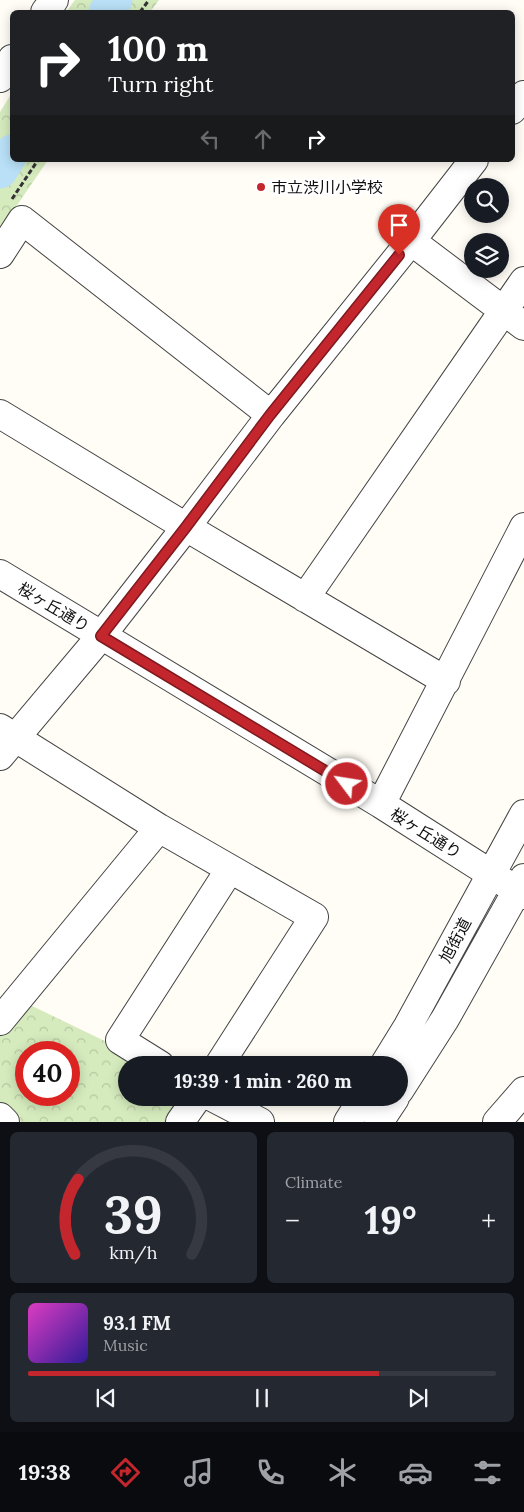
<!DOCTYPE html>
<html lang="en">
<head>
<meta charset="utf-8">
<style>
	:root { --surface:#171b24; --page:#242831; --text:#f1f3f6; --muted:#9ea1a6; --line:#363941; --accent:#c4262e }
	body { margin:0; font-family:Lora,"Noto Sans JP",serif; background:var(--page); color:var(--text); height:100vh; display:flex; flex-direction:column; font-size:19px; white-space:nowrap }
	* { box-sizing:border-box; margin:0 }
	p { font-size:16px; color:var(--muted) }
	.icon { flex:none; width:28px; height:28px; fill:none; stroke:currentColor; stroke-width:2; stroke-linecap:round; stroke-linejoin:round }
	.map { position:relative; height:1122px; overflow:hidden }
	.details { display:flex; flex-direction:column; gap:10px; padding:10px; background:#0d0f14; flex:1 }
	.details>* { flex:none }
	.banner { position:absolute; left:10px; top:10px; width:505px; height:152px; border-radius:8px; box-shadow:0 2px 12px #0003; background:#202124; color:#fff; overflow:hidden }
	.tools { position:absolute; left:464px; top:178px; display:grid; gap:10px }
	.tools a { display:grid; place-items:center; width:45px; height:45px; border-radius:50%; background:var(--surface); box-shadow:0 2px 12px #0003; font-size:25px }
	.speed { position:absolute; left:15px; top:1041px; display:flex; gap:10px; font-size:25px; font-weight:700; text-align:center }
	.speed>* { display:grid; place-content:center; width:65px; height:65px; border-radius:50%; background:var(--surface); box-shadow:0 2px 12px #0003; line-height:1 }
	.speed .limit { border:8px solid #d22; background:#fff; color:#111 }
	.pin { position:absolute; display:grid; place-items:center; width:42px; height:42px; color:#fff; margin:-51px -21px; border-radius:50% 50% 50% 0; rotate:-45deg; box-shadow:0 0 5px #0007 }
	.pin .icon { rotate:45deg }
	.me { position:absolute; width:55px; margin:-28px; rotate:301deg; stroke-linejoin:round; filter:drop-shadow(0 0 4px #0008) }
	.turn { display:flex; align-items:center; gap:18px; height:105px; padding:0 15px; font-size:22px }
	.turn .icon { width:65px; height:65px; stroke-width:2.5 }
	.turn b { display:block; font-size:35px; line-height:42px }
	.lanes { display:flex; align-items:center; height:48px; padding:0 15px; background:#0003; justify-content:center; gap:25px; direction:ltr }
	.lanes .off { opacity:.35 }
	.big { font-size:38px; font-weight:700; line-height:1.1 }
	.details .widget { flex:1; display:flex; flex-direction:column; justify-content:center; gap:8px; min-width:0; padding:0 18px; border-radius:8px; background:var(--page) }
	.details .dial { align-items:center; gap:0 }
	.dial svg { height:130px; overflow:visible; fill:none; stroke:var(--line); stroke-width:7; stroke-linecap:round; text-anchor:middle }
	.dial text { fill:var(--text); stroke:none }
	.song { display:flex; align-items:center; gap:15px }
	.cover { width:60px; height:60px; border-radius:8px; background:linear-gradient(135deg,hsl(310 70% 55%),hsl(250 70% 35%)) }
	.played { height:5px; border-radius:2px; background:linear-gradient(90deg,var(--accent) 75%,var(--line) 75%) }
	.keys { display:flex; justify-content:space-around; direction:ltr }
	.heat { display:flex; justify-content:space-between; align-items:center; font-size:28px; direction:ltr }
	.details .tiles { flex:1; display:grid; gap:10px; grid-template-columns:1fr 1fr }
	.widget:last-child { grid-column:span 2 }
	.trip { position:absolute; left:118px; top:1056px; width:290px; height:50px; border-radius:25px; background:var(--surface); box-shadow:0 2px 12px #0003; font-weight:700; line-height:50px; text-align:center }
	.menu { display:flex; height:80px; justify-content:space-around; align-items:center; background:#090b0e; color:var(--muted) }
	.menu .icon { width:35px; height:35px }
	.menu .current { color:var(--accent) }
	.menu b { font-size:22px; color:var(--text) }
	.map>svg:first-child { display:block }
	.park { fill:url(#park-crowns); fill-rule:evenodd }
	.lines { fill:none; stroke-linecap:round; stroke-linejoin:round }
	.river { stroke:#b9e0f7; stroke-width:35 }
	.minor-casing { stroke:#444; stroke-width:30 }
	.path { stroke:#333; stroke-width:3; stroke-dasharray:5 2.5; stroke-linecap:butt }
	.minor { stroke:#fff; stroke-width:28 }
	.route-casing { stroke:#7f191e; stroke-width:12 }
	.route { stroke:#c4262e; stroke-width:9 }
	.poi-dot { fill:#c4262e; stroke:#fff; stroke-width:2 }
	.labels { text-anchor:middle; stroke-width:5; stroke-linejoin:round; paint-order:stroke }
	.poi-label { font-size:16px; fill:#111; stroke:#fff; text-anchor:start }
	.street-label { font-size:16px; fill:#111; stroke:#fff }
</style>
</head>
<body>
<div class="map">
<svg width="524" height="1122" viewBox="0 0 524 1122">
	<defs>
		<pattern id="park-crowns" width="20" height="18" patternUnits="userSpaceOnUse" patternTransform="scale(1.25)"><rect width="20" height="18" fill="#d5ebbd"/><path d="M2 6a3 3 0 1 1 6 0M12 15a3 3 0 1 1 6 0" fill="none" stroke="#b6c8a1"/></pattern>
	</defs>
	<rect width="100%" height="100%" fill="#fffdf5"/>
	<path class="park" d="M 75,0 L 159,0 L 150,12 L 66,12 Z
		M 12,93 L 12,160 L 48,160 L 0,230 L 0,112 Z
		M 26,1003 L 113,1045 L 146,1065 L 126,1065 L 126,1098 L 190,1098 L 171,1122 L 21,1122 L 0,1103 L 0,1034 ZM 26,1052 L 69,1052 L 69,1095 L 26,1095 Z"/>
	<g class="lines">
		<path class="river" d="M 106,12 L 115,0
			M 0,171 L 12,152"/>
		<defs>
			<path id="minor" d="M 45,12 L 54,0
				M 0,78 L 12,59
				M 512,110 L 524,95
				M 411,241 L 524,326
				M 0,254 L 22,220 L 271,415
				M 0,414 L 186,527 L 446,681
				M 0,574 L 381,804 L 524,895
				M 305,598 L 524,281
				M 0,728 L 159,828 L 314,917 L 219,1065
				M 0,756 L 101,636 L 186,527 L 271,415 L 411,241 L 474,160
				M 381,804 L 524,527
				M 0,1021 L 159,828
				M 160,1065 L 120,1040 L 230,869
				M 384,1065 L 408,1026 L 524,814
				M 399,1091 L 445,1019 L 524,878
				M 214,1098 L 260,1122
				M 0,1117 L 5,1122
				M 180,1122 L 197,1098
				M 348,1122 L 363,1098
				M 379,1122 L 395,1098
				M 497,1122 L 524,1091"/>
		</defs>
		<use href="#minor" class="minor-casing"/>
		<path class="path" d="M 140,12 L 149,0
			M 12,199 L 38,160"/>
		<use href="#minor" class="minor"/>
	</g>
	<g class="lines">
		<defs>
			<path id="route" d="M 347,784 L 101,636 L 186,527 L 270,415 L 399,255"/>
		</defs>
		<use href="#route" class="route-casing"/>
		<use href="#route" class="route"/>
	</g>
	<circle class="poi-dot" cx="261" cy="187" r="5"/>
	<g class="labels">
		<g class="poi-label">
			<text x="271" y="193">市立渋川小学校</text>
		</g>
		<g class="street-label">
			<text transform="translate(54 607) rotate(31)" y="6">桜ヶ丘通り</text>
			<text transform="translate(426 833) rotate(32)" y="6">桜ヶ丘通り</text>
			<text transform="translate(455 940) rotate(-62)" y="6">旭街道</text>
		</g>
	</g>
</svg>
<div class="tools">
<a><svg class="icon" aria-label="search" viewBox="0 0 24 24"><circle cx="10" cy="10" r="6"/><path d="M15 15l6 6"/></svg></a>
<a><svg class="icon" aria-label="layers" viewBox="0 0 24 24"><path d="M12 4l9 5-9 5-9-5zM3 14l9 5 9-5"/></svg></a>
</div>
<div class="speed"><div class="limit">40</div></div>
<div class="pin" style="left:399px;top:255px;background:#d93025"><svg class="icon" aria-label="arrive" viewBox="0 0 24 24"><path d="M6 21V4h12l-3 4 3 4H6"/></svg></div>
<svg class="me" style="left:347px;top:784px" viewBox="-20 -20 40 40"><circle r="17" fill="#c4262e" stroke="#fff" stroke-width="3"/><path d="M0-11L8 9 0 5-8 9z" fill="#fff"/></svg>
<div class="trip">19:39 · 1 min · 260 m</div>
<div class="banner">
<div class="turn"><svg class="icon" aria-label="right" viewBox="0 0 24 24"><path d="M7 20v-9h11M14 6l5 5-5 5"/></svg><div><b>100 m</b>Turn right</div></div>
<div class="lanes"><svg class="icon off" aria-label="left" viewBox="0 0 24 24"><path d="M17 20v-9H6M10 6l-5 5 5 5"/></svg><svg class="icon off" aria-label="ahead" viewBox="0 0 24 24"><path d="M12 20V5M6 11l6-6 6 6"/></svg><svg class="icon" aria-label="right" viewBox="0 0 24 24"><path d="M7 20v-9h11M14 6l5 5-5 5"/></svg></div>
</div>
</div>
<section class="details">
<div class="tiles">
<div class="widget dial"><svg viewBox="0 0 100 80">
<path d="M14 69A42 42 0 1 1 86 69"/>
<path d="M14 69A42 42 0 0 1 16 23" stroke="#c4262e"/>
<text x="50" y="56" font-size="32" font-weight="700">39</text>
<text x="50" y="72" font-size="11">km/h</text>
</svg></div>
<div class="widget"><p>Climate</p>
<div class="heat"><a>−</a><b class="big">19°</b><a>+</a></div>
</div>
<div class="widget">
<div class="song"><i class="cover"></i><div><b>93.1 FM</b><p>Music</p></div></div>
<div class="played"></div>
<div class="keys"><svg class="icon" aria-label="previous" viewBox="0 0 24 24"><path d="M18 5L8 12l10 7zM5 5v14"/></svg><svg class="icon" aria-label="pause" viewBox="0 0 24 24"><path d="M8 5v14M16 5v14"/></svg><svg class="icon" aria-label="next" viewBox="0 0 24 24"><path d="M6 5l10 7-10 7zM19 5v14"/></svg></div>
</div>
</div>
</section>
<nav class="menu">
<b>19:38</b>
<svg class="icon current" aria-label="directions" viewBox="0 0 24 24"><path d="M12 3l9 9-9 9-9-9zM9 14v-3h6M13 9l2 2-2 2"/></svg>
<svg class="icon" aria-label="music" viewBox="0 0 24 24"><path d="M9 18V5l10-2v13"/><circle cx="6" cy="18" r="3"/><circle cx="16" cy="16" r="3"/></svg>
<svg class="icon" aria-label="phone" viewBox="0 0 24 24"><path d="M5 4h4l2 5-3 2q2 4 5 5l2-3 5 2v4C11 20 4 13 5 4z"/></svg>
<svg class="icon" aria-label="climate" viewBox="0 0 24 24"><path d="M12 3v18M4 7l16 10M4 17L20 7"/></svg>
<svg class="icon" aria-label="car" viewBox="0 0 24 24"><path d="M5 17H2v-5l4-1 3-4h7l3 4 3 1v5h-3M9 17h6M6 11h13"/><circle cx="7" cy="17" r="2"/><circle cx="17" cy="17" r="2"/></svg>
<svg class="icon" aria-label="filters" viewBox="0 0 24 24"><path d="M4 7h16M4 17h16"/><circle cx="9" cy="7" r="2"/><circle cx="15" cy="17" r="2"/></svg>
</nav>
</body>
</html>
